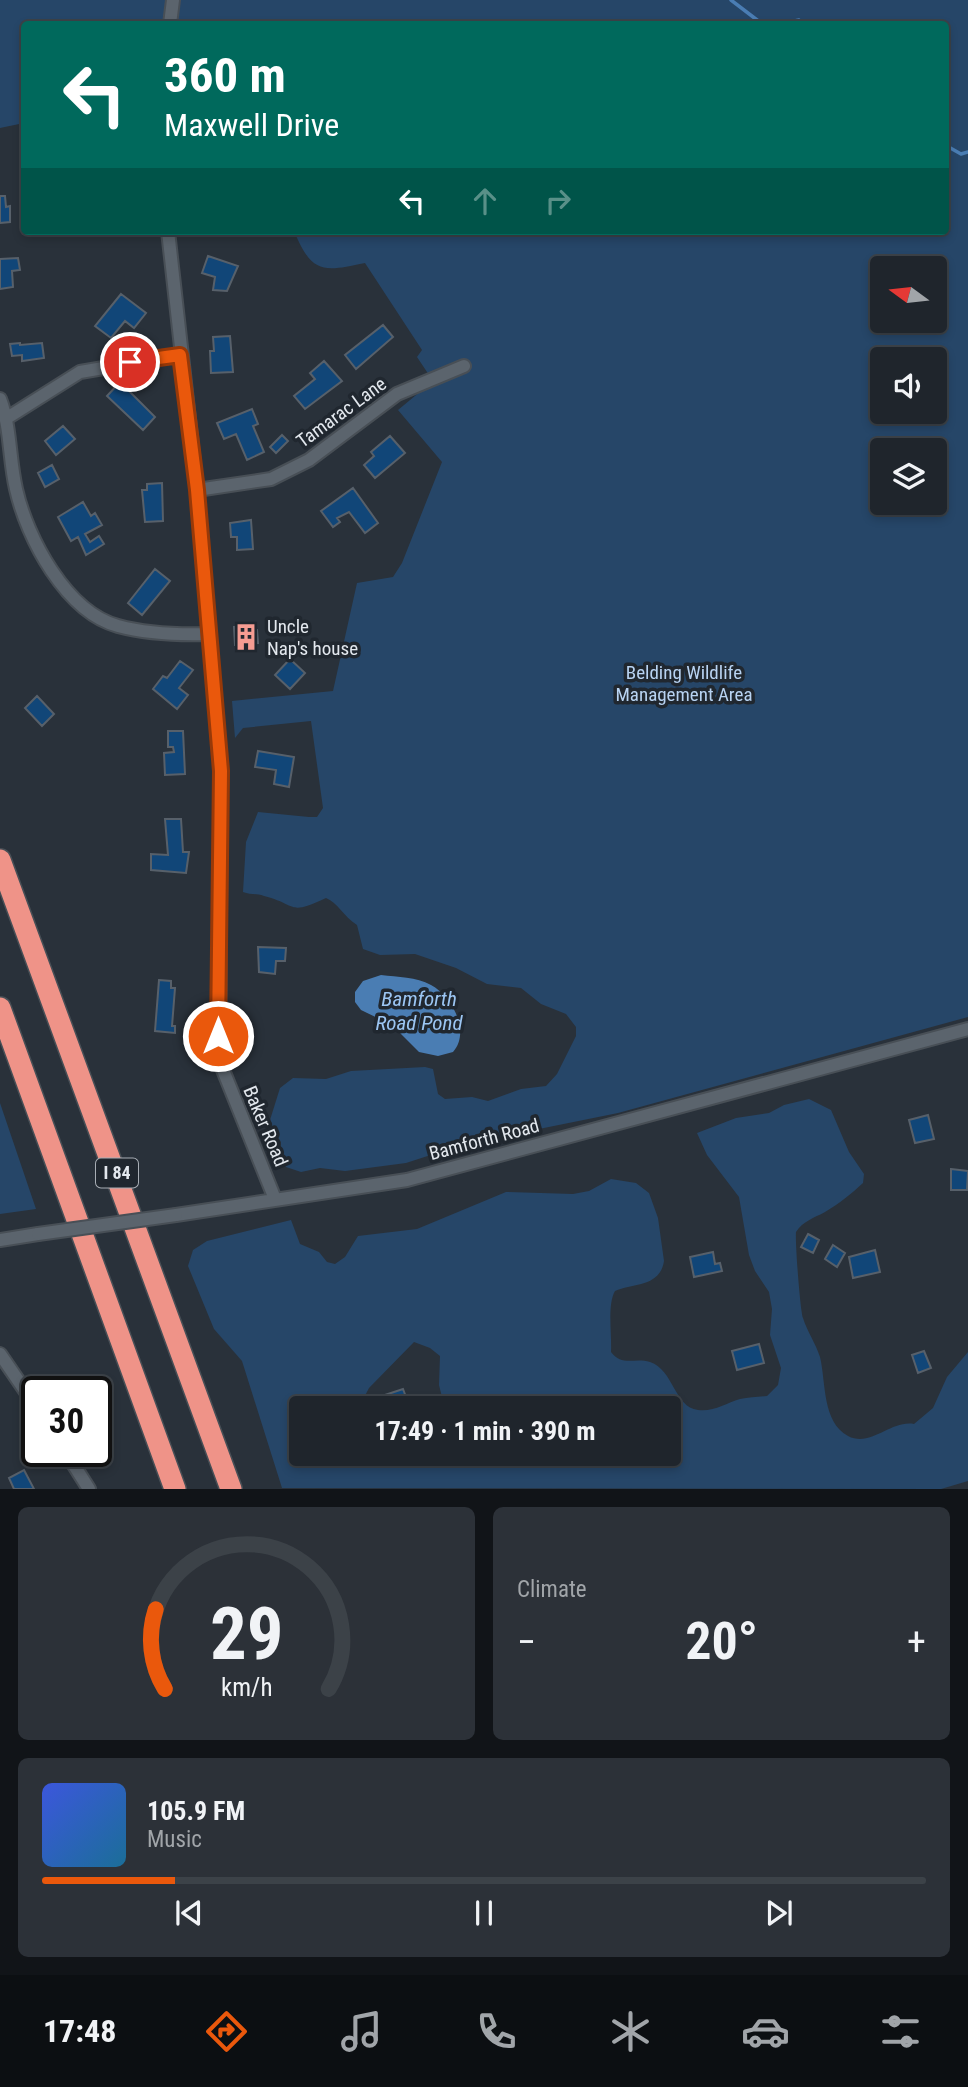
<!DOCTYPE html>
<html lang="en">
<head>
<meta charset="utf-8">
<style>
	:root { --surface:#1f252c; --page:#2c3138; --text:#f1f3f6; --muted:#a1a5a9; --line:#3c4248; --accent:#ea580c }
	body { margin:0; font-family:"Roboto Condensed",sans-serif; background:var(--page); color:var(--text); height:100vh; display:flex; flex-direction:column; font-size:26px; white-space:nowrap }
	* { box-sizing:border-box; margin:0 }
	p { font-size:23px; color:var(--muted) }
	.icon { flex:none; width:38px; height:38px; fill:none; stroke:currentColor; stroke-width:2; stroke-linecap:round; stroke-linejoin:round }
	.map { position:relative; height:1489px; overflow:hidden }
	.sheet { display:flex; flex-direction:column; gap:18px; padding:18px; background:#111418; flex:1 }
	.sheet>* { flex:none }
	.guide { position:absolute; left:21px; top:21px; width:928px; height:214px; border-radius:7px; box-shadow:0 4px 10px #0003,0 0 0 2px var(--line); background:#00695c; color:#fff; overflow:hidden }
	.needle { width:46px; rotate:285deg }
	.buttons { position:absolute; left:870px; top:256px; display:grid; gap:14px }
	.buttons a { display:grid; place-items:center; width:77px; height:77px; border-radius:7px; background:var(--surface); box-shadow:0 4px 10px #0003,0 0 0 2px var(--line); font-size:35px }
	.speed { position:absolute; left:21px; top:1376px; display:flex; gap:14px; font-size:35px; font-weight:700; text-align:center }
	.speed>* { display:grid; place-content:center; width:91px; height:91px; border-radius:50%; background:var(--surface); box-shadow:0 4px 10px #0003,0 0 0 2px var(--line); line-height:1 }
	.speed .limit { border:4px solid #111; border-radius:10px; background:#fff; color:#111 }
	.pin { position:absolute; display:grid; place-items:center; width:60px; height:60px; color:#fff; margin:-30px; border:4px solid #fff; border-radius:50%; box-shadow:0 2px 7px #0007 }
	.me { position:absolute; width:77px; margin:-38px; rotate:0deg; stroke-linejoin:round; filter:drop-shadow(0 0 5px #0008) }
	.turn { display:flex; align-items:center; gap:24px; height:147px; padding:0 28px; font-size:32px }
	.turn .icon { width:91px; height:91px; stroke-width:2.5 }
	.turn b { display:block; font-size:49px; line-height:60px }
	.lanes { display:flex; align-items:center; height:66px; padding:0 28px; background:#0003; justify-content:center; gap:35px; direction:ltr }
	.lanes .off { opacity:.35 }
	.big { font-size:52px; font-weight:700; line-height:1.1 }
	.sheet .tile { flex:1; display:flex; flex-direction:column; justify-content:center; gap:10px; min-width:0; padding:0 24px; border-radius:10px; background:var(--page) }
	.sheet .dial { align-items:center; gap:0 }
	.dial svg { height:182px; overflow:visible; fill:none; stroke:var(--line); stroke-width:7; stroke-linecap:round; text-anchor:middle }
	.dial text { fill:var(--text); stroke:none }
	.song { display:flex; align-items:center; gap:21px }
	.cover { width:84px; height:84px; border-radius:10px; background:linear-gradient(135deg,hsl(230 70% 55%),hsl(200 70% 35%)) }
	.played { height:7px; border-radius:4px; background:linear-gradient(90deg,var(--accent) 15%,var(--line) 15%) }
	.keys { display:flex; justify-content:space-around; direction:ltr }
	.heat { display:flex; justify-content:space-between; align-items:center; font-size:38px; direction:ltr }
	.sheet .tiles { flex:1; display:grid; gap:18px; grid-template-columns:1fr 1fr }
	.tile:last-child { grid-column:span 2 }
	.trip { position:absolute; left:289px; top:1396px; width:392px; height:70px; border-radius:7px; background:var(--surface); box-shadow:0 4px 10px #0003,0 0 0 2px var(--line); font-weight:700; line-height:70px; text-align:center }
	.tabs { display:flex; height:112px; justify-content:space-around; align-items:center; background:#0c0f12; color:var(--muted) }
	.tabs .icon { width:49px; height:49px }
	.tabs .current { color:var(--accent) }
	.tabs b { font-size:32px; color:var(--text) }
	.map>svg:first-child { display:block }
	.green { fill:#264668; fill-rule:evenodd }
	.water { fill:#4a7db3 }
	.lines { fill:none; stroke-linecap:round; stroke-linejoin:round }
	.stream { stroke:#4a7db3; stroke-width:3.5 }
	.building { fill:#114678; stroke:#57606a; stroke-width:2 }
	.minor-casing { stroke:#484f56; stroke-width:16 }
	.motorway-casing { stroke:#484f56; stroke-width:24 }
	.minor { stroke:#5b646d; stroke-width:12 }
	.motorway { stroke:#ef9388; stroke-width:21 }
	.minor-bridge-casing { stroke:#484f56; stroke-width:16; stroke-linecap:butt }
	.minor-bridge { stroke:#5b646d; stroke-width:12 }
	.route-casing { stroke:#983908; stroke-width:18 }
	.route { stroke:#ea580c; stroke-width:12 }
	.labels { text-anchor:middle; stroke-width:7; stroke-linejoin:round; paint-order:stroke }
	.shield { fill:#20272f; stroke:#a8aeb5; stroke-width:2 }
	.shield-label { font-size:18px; font-weight:bold; fill:#e3e8ee }
	.street-label { font-size:19px; fill:#e3e8ee; stroke:#20272f }
	.poi-label { font-size:19px; fill:#e3e8ee; stroke:#20272f; text-anchor:start }
	.park-label { font-size:19px; fill:#b8d3f2; stroke:#20272f }
	.water-label { font-size:21px; font-style:italic; fill:#9cc6f3; stroke:#20272f }
</style>
</head>
<body>
<div class="map">
<svg width="968" height="1489" viewBox="0 0 968 1489">
	<rect width="100%" height="100%" fill="#29313a"/>
	<path class="green" d="M 0,0 L 968,0 L 968,1017 L 618,1113 L 490,1139 L 465,1150 L 440,1152 L 406,1163 L 345,1171 L 320,1168 L 301,1172 L 286,1167 L 281,1160 L 281,1142 L 272,1128 L 270,1120 L 280,1088 L 293,1078 L 326,1079 L 351,1071 L 425,1067 L 433,1069 L 438,1094 L 445,1099 L 472,1097 L 488,1101 L 521,1089 L 546,1086 L 557,1074 L 576,1036 L 576,1027 L 566,1014 L 541,1004 L 521,988 L 487,984 L 456,968 L 415,954 L 380,955 L 363,949 L 357,925 C 343,916 338,903 326,898 C 287,916 299,905 264,896 C 256,893 250,895 243,892 L 246,842 L 258,812 L 309,817 L 317,817 L 323,808 L 311,721 L 243,728 L 235,738 L 232,701 L 333,691 L 357,583 L 393,577 L 402,563 L 442,462 L 398,410 L 433,381 L 417,357 L 422,350 L 365,263 C 323,272 312,274 294,231 L 945,231 L 945,24 L 24,24 L 24,123 L 0,128 ZM 882,268 L 934,268 L 934,320 L 882,320 ZM 882,359 L 934,359 L 934,411 L 882,411 ZM 882,450 L 934,450 L 934,502 L 882,502 Z
		M 809,1099 L 831,1110 L 849,1152 L 864,1174 L 863,1183 C 852,1193 839,1204 825,1212 C 814,1218 803,1221 796,1232 C 795,1241 800,1309 803,1318 C 807,1331 816,1344 820,1357 C 826,1382 822,1422 848,1436 C 871,1448 890,1420 914,1424 L 933,1408 L 947,1377 L 968,1352 L 968,1481 L 941,1489 L 282,1488 L 242,1361 L 214,1329 L 188,1266 L 193,1250 L 207,1241 L 291,1220 L 300,1244 L 319,1252 L 327,1262 L 335,1264 L 345,1257 L 358,1236 L 417,1229 L 506,1192 L 573,1194 L 589,1191 L 611,1179 L 636,1183 L 649,1193 L 658,1218 L 664,1261 C 660,1287 634,1283 615,1291 C 607,1305 612,1334 611,1352 C 622,1367 635,1357 650,1362 C 674,1370 674,1407 698,1410 C 714,1412 726,1403 740,1399 C 749,1397 758,1397 767,1396 L 778,1385 L 781,1368 L 770,1335 L 772,1309 L 769,1292 L 755,1271 L 749,1255 L 739,1197 L 707,1155 L 697,1133 L 736,1118 L 769,1113 L 784,1105 ZM 414,1342 L 430,1348 L 440,1356 L 439,1385 L 445,1409 L 668,1409 L 668,1454 L 437,1454 L 430,1466 L 402,1464 L 394,1454 L 301,1454 L 301,1409 L 358,1409 L 369,1388 Z
		M 0,1103 L 36,1209 L 0,1214 Z"/>
	<path class="water" d="M 381,975 C 398,977 416,977 431,985 C 452,996 471,1032 453,1052 L 438,1056 L 419,1052 L 392,1025 L 361,1010 L 355,1002 L 355,992 L 363,981 Z"/>
	<g class="lines">
		<path class="stream" d="M 731,0 L 761,23 L 769,24
			M 780,24 L 799,20 L 802,24
			M 945,145 L 961,154 L 968,152"/>
	</g>
	<path class="building" d="M 0,196 L 5,196 L 6,207 L 10,206 L 10,222 L 0,223 Z
		M 208,256 L 238,266 L 227,291 L 213,290 L 215,277 L 202,273 Z
		M 18,258 L 20,270 L 12,271 L 13,287 L 0,289 L 0,259 Z
		M 121,294 L 146,313 L 134,328 L 125,321 L 111,338 L 95,326 Z
		M 383,325 L 393,337 L 356,369 L 345,355 Z
		M 230,336 L 233,372 L 211,373 L 210,351 L 214,351 L 213,337 Z
		M 20,343 L 20,345 L 42,343 L 44,358 L 22,361 L 22,355 L 12,356 L 10,344 Z
		M 324,361 L 342,381 L 305,409 L 294,396 L 315,379 L 310,373 Z
		M 120,382 L 155,417 L 143,430 L 107,396 Z
		M 252,409 L 258,424 L 253,426 L 264,452 L 247,460 L 236,434 L 224,439 L 217,423 Z
		M 63,426 L 75,439 L 56,455 L 45,441 Z
		M 282,435 L 288,441 L 276,453 L 270,447 Z
		M 390,436 L 405,453 L 375,478 L 364,465 L 374,456 L 371,452 Z
		M 52,465 L 59,479 L 45,487 L 38,473 Z
		M 162,483 L 163,521 L 145,522 L 142,490 L 147,490 L 147,484 Z
		M 353,488 L 378,523 L 365,533 L 349,512 L 337,518 L 340,522 L 333,527 L 321,511 Z
		M 83,502 L 91,516 L 95,513 L 102,525 L 85,534 L 90,542 L 99,536 L 104,544 L 86,555 L 78,537 L 71,541 L 58,517 Z
		M 251,520 L 253,549 L 237,550 L 237,537 L 231,537 L 230,523 Z
		M 155,569 L 170,581 L 142,615 L 128,603 Z
		M 247,626 L 248,631 L 257,630 L 258,643 L 235,645 L 234,627 Z
		M 290,659 L 305,673 L 290,689 L 275,675 Z
		M 180,661 L 193,670 L 179,688 L 188,695 L 177,709 L 153,689 L 163,676 L 167,678 Z
		M 37,696 L 54,714 L 42,726 L 25,708 Z
		M 168,731 L 183,731 L 185,774 L 165,775 L 164,753 L 174,752 L 173,747 L 168,747 Z
		M 258,751 L 294,757 L 289,787 L 274,784 L 276,770 L 255,767 Z
		M 165,819 L 181,819 L 183,852 L 189,852 L 186,873 L 151,870 L 151,854 L 168,855 Z
		M 258,947 L 286,948 L 285,961 L 276,961 L 275,974 L 259,972 Z
		M 159,980 L 171,981 L 171,988 L 175,988 L 172,1026 L 175,1026 L 175,1033 L 155,1031 Z
		M 928,1115 L 934,1139 L 915,1143 L 909,1120 Z
		M 951,1169 L 968,1171 L 967,1190 L 951,1190 Z
		M 808,1234 L 819,1240 L 813,1253 L 801,1247 Z
		M 833,1245 L 845,1253 L 837,1267 L 825,1259 Z
		M 875,1250 L 880,1272 L 853,1278 L 849,1257 Z
		M 713,1252 L 715,1264 L 720,1263 L 722,1271 L 694,1277 L 690,1257 Z
		M 759,1344 L 764,1363 L 737,1370 L 732,1351 Z
		M 924,1351 L 931,1368 L 918,1373 L 912,1355 Z
		M 403,1389 L 409,1405 L 404,1409 L 386,1409 L 382,1396 Z
		M 24,1470 L 34,1489 L 14,1489 L 9,1478 Z"/>
	<g class="lines">
		<defs>
			<path id="minor" d="M 170,24 L 173,0
				M 168,231 L 197,490 L 221,771 L 219,1060 L 275,1199
				M 0,399 C 11,428 9,459 16,489 C 27,538 66,612 118,626 C 148,634 179,635 209,634
				M 7,418 L 80,372 L 180,355
				M 197,490 L 271,479 L 309,460 L 397,394 L 464,366
				M 176,1215 L 407,1180 L 968,1029
				M 0,1240 L 38,1234
				M 0,1354 L 37,1408
				M 65,1451 L 89,1489"/>
			<path id="motorway" d="M 0,860 L 231,1489
				M 0,1008 L 175,1489"/>
		</defs>
		<use href="#minor" class="minor-casing"/>
		<use href="#motorway" class="motorway-casing"/>
		<use href="#minor" class="minor"/>
		<use href="#motorway" class="motorway"/>
		<defs>
			<path id="minor-bridge" d="M 38,1234 L 176,1215"/>
		</defs>
		<use href="#minor-bridge" class="minor-bridge-casing"/>
		<use href="#minor-bridge" class="minor-bridge"/>
	</g>
	<g class="lines">
		<defs>
			<path id="route" d="M 130,362 L 180,355 L 197,490 L 221,771 L 218,1036"/>
		</defs>
		<use href="#route" class="route-casing"/>
		<use href="#route" class="route"/>
	</g>
	<defs>
		<symbol id="building-bare" viewBox="-9 -9 18 18"><path d="M-4-6H4V6H1V3H-1V6H-4ZM-2.5-4.3h1.7v1.8h-1.7ZM.8-4.3h1.7v1.8H.8ZM-2.5-1h1.7V.8h-1.7ZM.8-1h1.7V.8H.8Z" fill="#f59c92" stroke="#20272f" stroke-width="2.5" paint-order="stroke"/></symbol>
	</defs>
	<g fill-rule="evenodd">
		<use href="#building-bare" x="227" y="618" width="38" height="38"/>
	</g>
	<g class="labels">
		<rect class="shield" x="96" y="1158.5" width="42" height="29" rx="5"/>
		<g class="shield-label">
			<text x="117" y="1179">I 84</text>
		</g>
		<g class="street-label">
			<text transform="translate(341 412) rotate(-36)" y="7">Tamarac Lane</text>
			<text transform="translate(266 1126) rotate(67)" y="7">Baker Road</text>
			<text transform="translate(484 1139) rotate(-15)" y="7">Bamforth Road</text>
		</g>
		<g class="poi-label">
			<text x="267" y="633">Uncle<tspan x="267" dy="22">Nap's house</tspan></text>
		</g>
		<g class="park-label">
			<text x="684" y="679">Belding Wildlife<tspan x="684" dy="22">Management Area</tspan></text>
		</g>
		<g class="water-label">
			<text x="419" y="1006">Bamforth<tspan x="419" dy="24">Road Pond</tspan></text>
		</g>
	</g>
</svg>
<div class="buttons">
<a><svg class="needle" viewBox="-14 -14 28 28"><path d="M0-13l5 13h-10z" fill="#e53935"/><path d="M0 13l5-13h-10z" fill="#a1a5a9"/></svg></a>
<a><svg class="icon" aria-label="sound" viewBox="0 0 24 24"><path d="M4 9h4l5-4v14l-5-4H4zM17 9q2 3 0 6"/></svg></a>
<a><svg class="icon" aria-label="layers" viewBox="0 0 24 24"><path d="M12 4l9 5-9 5-9-5zM3 14l9 5 9-5"/></svg></a>
</div>
<div class="speed"><div class="limit">30</div></div>
<div class="pin" style="left:130px;top:362px;background:#d93025"><svg class="icon" aria-label="arrive" viewBox="0 0 24 24"><path d="M6 21V4h12l-3 4 3 4H6"/></svg></div>
<svg class="me" style="left:218px;top:1036px" viewBox="-20 -20 40 40"><circle r="17" fill="#ea580c" stroke="#fff" stroke-width="3"/><path d="M0-11L8 9 0 5-8 9z" fill="#fff"/></svg>
<div class="trip">17:49 · 1 min · 390 m</div>
<div class="guide">
<div class="turn"><svg class="icon" aria-label="left" viewBox="0 0 24 24"><path d="M17 20v-9H6M10 6l-5 5 5 5"/></svg><div><b>360 m</b>Maxwell Drive</div></div>
<div class="lanes"><svg class="icon" aria-label="left" viewBox="0 0 24 24"><path d="M17 20v-9H6M10 6l-5 5 5 5"/></svg><svg class="icon off" aria-label="ahead" viewBox="0 0 24 24"><path d="M12 20V5M6 11l6-6 6 6"/></svg><svg class="icon off" aria-label="right" viewBox="0 0 24 24"><path d="M7 20v-9h11M14 6l5 5-5 5"/></svg></div>
</div>
</div>
<section class="sheet">
<div class="tiles">
<div class="tile dial"><svg viewBox="0 0 100 80">
<path d="M14 69A42 42 0 1 1 86 69"/>
<path d="M14 69A42 42 0 0 1 10 34" stroke="#ea580c"/>
<text x="50" y="56" font-size="32" font-weight="700">29</text>
<text x="50" y="72" font-size="11">km/h</text>
</svg></div>
<div class="tile"><p>Climate</p>
<div class="heat"><a>−</a><b class="big">20°</b><a>+</a></div>
</div>
<div class="tile">
<div class="song"><i class="cover"></i><div><b>105.9 FM</b><p>Music</p></div></div>
<div class="played"></div>
<div class="keys"><svg class="icon" aria-label="previous" viewBox="0 0 24 24"><path d="M18 5L8 12l10 7zM5 5v14"/></svg><svg class="icon" aria-label="pause" viewBox="0 0 24 24"><path d="M8 5v14M16 5v14"/></svg><svg class="icon" aria-label="next" viewBox="0 0 24 24"><path d="M6 5l10 7-10 7zM19 5v14"/></svg></div>
</div>
</div>
</section>
<nav class="tabs">
<b>17:48</b>
<svg class="icon current" aria-label="directions" viewBox="0 0 24 24"><path d="M12 3l9 9-9 9-9-9zM9 14v-3h6M13 9l2 2-2 2"/></svg>
<svg class="icon" aria-label="music" viewBox="0 0 24 24"><path d="M9 18V5l10-2v13"/><circle cx="6" cy="18" r="3"/><circle cx="16" cy="16" r="3"/></svg>
<svg class="icon" aria-label="phone" viewBox="0 0 24 24"><path d="M5 4h4l2 5-3 2q2 4 5 5l2-3 5 2v4C11 20 4 13 5 4z"/></svg>
<svg class="icon" aria-label="climate" viewBox="0 0 24 24"><path d="M12 3v18M4 7l16 10M4 17L20 7"/></svg>
<svg class="icon" aria-label="car" viewBox="0 0 24 24"><path d="M5 17H2v-5l4-1 3-4h7l3 4 3 1v5h-3M9 17h6M6 11h13"/><circle cx="7" cy="17" r="2"/><circle cx="17" cy="17" r="2"/></svg>
<svg class="icon" aria-label="filters" viewBox="0 0 24 24"><path d="M4 7h16M4 17h16"/><circle cx="9" cy="7" r="2"/><circle cx="15" cy="17" r="2"/></svg>
</nav>
</body>
</html>
